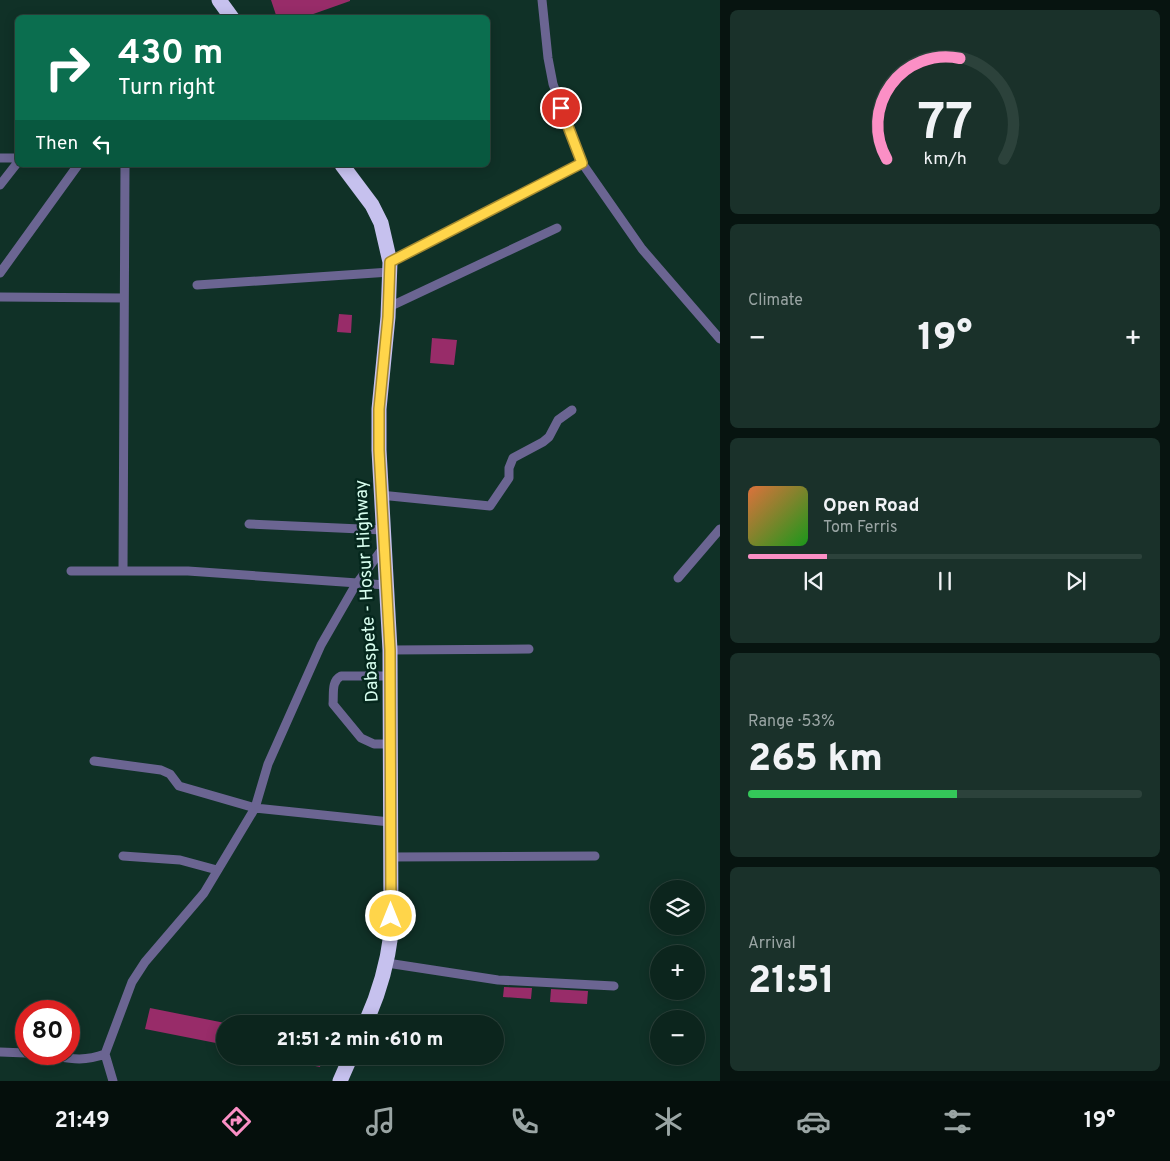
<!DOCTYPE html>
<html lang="en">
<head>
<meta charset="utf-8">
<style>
	:root { --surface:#0c251d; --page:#1a312a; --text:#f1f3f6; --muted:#9aa5a4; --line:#2c423b; --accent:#fb8fc5 }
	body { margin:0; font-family:Overpass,sans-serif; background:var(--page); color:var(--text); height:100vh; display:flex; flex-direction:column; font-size:19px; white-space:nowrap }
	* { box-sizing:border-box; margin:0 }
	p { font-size:16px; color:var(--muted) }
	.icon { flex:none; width:28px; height:28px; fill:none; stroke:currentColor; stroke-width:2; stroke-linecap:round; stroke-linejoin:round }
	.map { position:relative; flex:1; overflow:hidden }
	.sheet { display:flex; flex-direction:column; gap:10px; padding:10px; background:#071410; width:450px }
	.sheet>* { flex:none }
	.top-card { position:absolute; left:15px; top:15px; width:475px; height:152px; border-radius:8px; box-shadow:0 2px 12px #0003,0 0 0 1px var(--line); background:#0b6e4f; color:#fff; overflow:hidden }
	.tools { position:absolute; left:650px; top:880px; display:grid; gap:10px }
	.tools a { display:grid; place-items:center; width:55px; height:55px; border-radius:50%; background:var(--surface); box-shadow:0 2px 12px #0003,0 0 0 1px var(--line); font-size:25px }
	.speed { position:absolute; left:15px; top:1000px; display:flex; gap:10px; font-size:25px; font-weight:700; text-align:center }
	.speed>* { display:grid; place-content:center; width:65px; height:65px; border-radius:50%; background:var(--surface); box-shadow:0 2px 12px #0003,0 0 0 1px var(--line); line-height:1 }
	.speed .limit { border:8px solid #d22; background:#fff; color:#111 }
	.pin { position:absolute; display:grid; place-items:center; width:42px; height:42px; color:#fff; margin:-21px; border:2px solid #fff; border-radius:50%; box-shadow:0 1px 5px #0007 }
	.me { position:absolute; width:55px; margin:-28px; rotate:0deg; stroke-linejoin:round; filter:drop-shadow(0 0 4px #0008) }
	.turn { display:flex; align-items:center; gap:18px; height:105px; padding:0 20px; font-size:22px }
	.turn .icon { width:65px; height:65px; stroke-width:2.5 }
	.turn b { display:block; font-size:35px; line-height:42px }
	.then { display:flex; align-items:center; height:48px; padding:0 20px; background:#0003; gap:10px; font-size:19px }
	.big { font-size:38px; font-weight:800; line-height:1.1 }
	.sheet .widget { flex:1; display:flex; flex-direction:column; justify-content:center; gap:8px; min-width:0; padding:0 18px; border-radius:8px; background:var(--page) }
	.sheet .dial { align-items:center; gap:0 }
	.dial svg { height:130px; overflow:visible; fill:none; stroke:var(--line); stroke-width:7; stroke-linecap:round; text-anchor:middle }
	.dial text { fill:var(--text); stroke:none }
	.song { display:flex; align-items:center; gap:15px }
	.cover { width:60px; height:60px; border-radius:8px; background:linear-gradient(135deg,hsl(20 70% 55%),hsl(120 70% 35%)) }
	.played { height:5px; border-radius:2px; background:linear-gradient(90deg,var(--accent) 20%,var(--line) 20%) }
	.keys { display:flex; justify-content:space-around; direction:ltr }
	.heat { display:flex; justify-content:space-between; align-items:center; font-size:28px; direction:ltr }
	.charge { height:8px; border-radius:4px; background:linear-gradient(90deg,#34c759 53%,var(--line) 0) }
	.trip { position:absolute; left:216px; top:1015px; width:288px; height:50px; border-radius:25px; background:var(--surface); box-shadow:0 2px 12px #0003,0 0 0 1px var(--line); font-weight:800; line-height:50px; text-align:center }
	.dock { display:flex; height:80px; justify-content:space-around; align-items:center; background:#050f0c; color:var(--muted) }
	.dock .icon { width:35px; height:35px }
	.dock .on { color:var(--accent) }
	.dock b { font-size:22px; color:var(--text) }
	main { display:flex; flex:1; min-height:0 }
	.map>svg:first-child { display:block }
	.building { fill:#982c69 }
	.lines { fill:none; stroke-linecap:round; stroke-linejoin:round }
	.street { stroke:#6b6592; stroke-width:9 }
	.highway { stroke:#c6c1ee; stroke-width:15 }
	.route-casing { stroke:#a68a30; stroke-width:12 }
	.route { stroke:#ffd54a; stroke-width:9 }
	.labels { text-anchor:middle; stroke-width:5; stroke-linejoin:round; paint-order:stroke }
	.street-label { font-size:18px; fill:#d8feef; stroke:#05271d }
</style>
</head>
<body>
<main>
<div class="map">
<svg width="720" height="1081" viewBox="0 0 720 1081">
	<rect width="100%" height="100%" fill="#103127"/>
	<path class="building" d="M 271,0 L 350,0 L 350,1 L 302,18 L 277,18 Z
		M 339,314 L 352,315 L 351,333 L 337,332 Z
		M 432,338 L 457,340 L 454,365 L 430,363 Z
		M 504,987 L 532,988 L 531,999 L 503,997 Z
		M 551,989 L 588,991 L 587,1004 L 550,1002 Z
		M 150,1008 L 225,1023 L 221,1044 L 145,1029 Z
		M 286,1056 L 322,1056 L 320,1067 L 286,1060 Z"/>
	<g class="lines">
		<path class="street" d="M 542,0 L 548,58 L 553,84 L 582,163 L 642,249 L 720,339
			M 0,158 L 18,158
			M 0,185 L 18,162
			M 390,262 L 582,163
			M 0,273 L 78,165
			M 197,285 L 390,272
			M 0,297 L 124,298
			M 389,307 L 557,228
			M 380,495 L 490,506 L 509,478 L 509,468 L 513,458 L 543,442 L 549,437 L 558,420 L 572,410
			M 249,524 L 383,530
			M 71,571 L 188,571 L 386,585
			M 123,571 L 125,165
			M 678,578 L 720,529
			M 390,650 L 529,649
			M 390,744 L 374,744 L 361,738 L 333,704 C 334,694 331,681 341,676 L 391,676
			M 94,761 L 161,770 L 170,774 L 179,786 L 255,808 L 390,822
			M 123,856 L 180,860 L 217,870
			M 390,857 L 595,856
			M 387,963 L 498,980 L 614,986
			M 0,1052 L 26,1053
			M 36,1054 C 63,1056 78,1064 105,1054 L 132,982 L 145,962 L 204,893 L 255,808 L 268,764 L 321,645 L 355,586 L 383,548
			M 105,1054 L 113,1081"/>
		<path class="highway" d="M 219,0 L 232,18
			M 342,165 L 372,205 L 381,223 L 390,262 L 388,317 L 379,409 L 379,450 L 390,650 L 391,934 C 387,966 379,994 365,1024
			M 340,1081 L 351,1056"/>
	</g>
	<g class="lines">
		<defs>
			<path id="route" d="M 391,916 L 390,650 L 379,450 L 379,409 L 388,317 L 390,262 L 582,163 L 561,108"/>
		</defs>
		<use href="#route" class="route-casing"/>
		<use href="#route" class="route"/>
	</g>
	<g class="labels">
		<g class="street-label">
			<text transform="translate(366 591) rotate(-93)" y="6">Dabaspete - Hosur Highway</text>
		</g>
	</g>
</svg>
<div class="tools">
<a><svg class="icon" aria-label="layers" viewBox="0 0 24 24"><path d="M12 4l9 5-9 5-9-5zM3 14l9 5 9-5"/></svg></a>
<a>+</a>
<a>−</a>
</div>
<div class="speed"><div class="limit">80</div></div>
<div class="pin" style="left:561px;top:108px;background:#d93025"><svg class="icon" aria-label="arrive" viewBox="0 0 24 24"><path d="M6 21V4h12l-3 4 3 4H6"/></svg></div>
<svg class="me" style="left:391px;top:916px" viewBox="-20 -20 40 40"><circle r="17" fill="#ffd54a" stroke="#fff" stroke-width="3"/><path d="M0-11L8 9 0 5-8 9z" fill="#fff"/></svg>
<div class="trip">21:51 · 2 min · 610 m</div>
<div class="top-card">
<div class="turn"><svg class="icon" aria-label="right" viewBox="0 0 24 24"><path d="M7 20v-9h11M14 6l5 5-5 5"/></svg><div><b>430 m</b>Turn right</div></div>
<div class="then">Then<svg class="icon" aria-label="left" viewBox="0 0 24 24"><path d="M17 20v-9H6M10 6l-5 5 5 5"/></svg></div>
</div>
</div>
<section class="sheet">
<div class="widget dial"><svg viewBox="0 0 100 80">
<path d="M14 69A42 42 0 1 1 86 69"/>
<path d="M14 69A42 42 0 0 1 59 7" stroke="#fb8fc5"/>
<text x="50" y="56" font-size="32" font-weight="700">77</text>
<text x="50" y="72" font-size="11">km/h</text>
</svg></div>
<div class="widget"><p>Climate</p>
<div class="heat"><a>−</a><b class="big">19°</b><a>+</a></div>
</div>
<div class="widget">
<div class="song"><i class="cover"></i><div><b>Open Road</b><p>Tom Ferris</p></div></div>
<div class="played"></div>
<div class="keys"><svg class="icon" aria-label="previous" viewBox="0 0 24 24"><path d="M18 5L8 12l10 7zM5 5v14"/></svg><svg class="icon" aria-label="pause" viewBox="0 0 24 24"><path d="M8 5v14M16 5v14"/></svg><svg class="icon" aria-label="next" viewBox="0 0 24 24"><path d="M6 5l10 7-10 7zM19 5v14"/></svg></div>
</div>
<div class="widget"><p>Range · 53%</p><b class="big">265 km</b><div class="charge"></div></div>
<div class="widget"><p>Arrival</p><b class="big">21:51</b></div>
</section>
</main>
<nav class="dock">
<b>21:49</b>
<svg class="icon on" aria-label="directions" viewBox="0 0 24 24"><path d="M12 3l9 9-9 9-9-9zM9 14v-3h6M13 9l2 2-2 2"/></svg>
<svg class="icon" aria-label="music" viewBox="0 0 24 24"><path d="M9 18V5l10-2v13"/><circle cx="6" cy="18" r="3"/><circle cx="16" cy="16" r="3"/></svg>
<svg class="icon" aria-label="phone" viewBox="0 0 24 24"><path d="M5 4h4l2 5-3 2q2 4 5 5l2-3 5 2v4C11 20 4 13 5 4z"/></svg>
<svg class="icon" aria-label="climate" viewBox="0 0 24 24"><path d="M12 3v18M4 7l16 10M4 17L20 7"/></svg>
<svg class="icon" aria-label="car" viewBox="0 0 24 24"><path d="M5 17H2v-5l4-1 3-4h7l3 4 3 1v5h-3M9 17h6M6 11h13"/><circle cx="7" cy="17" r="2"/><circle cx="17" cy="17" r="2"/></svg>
<svg class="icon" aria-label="filters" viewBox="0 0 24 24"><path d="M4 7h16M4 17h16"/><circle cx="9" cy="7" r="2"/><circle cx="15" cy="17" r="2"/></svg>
<b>19°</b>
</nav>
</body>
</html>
